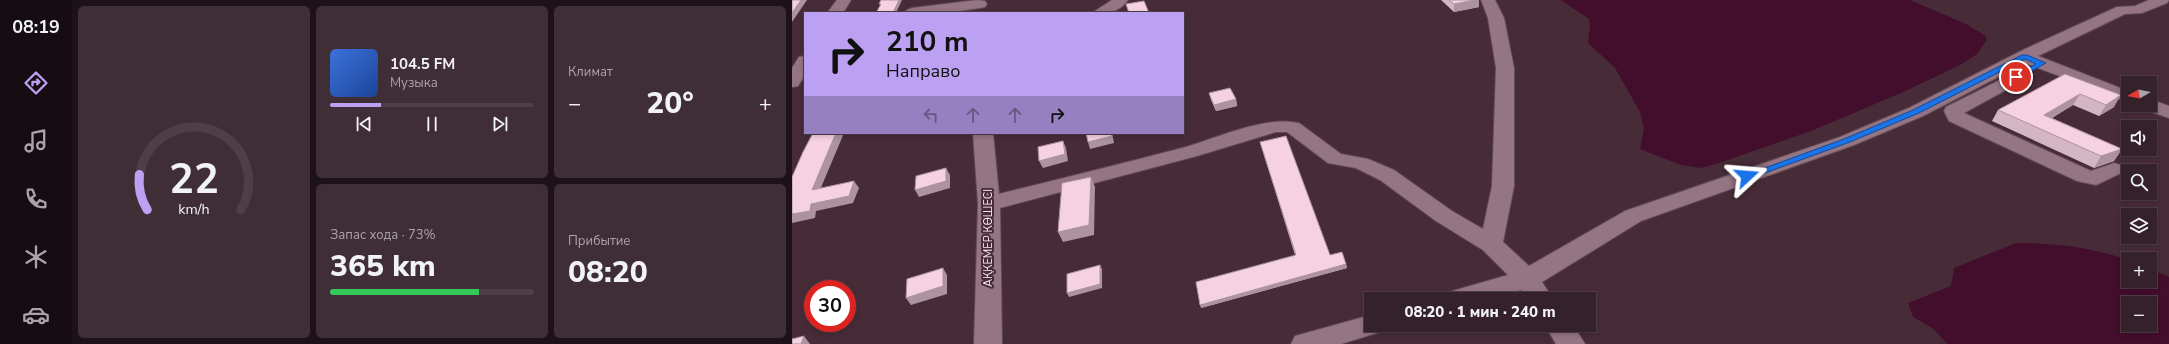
<!DOCTYPE html>
<html lang="ru">
<head>
<meta charset="utf-8">
<style>
	:root { --surface:#35212a; --page:#402e36; --text:#f1f3f6; --muted:#aaa3a8; --line:#4f3e47; --accent:#bca0f2 }
	body { margin:0; font-family:"Nunito Sans",sans-serif; background:var(--page); color:var(--text); height:100vh; display:flex; flex-direction:column; font-size:15px; white-space:nowrap }
	* { box-sizing:border-box; margin:0 }
	p { font-size:13px; color:var(--muted) }
	.icon { flex:none; width:22px; height:22px; fill:none; stroke:currentColor; stroke-width:2; stroke-linecap:round; stroke-linejoin:round }
	.map { position:relative; flex:1; overflow:hidden }
	.sheet { display:flex; flex-direction:column; gap:6px; padding:6px; background:#1d1217; width:720px }
	.sheet>* { flex:none }
	.hud { position:absolute; left:12px; top:12px; width:380px; height:122px; border-radius:0px; box-shadow:0 2px 6px #0003,0 0 0 1px var(--line); background:#bca0f2; color:#111; overflow:hidden }
	.needle { width:26px; rotate:261deg }
	.buttons { position:absolute; left:1329px; top:76px; display:grid; gap:8px }
	.buttons a { display:grid; place-items:center; width:36px; height:36px; border-radius:0px; background:var(--surface); box-shadow:0 2px 6px #0003,0 0 0 1px var(--line); font-size:20px }
	.speed { position:absolute; left:12px; top:280px; display:flex; gap:8px; font-size:20px; font-weight:700; text-align:center }
	.speed>* { display:grid; place-content:center; width:52px; height:52px; border-radius:50%; background:var(--surface); box-shadow:0 2px 6px #0003,0 0 0 1px var(--line); line-height:1 }
	.speed .limit { border:6px solid #d22; background:#fff; color:#111 }
	.pin { position:absolute; display:grid; place-items:center; width:34px; height:34px; color:#fff; margin:-17px; border:2px solid #fff; border-radius:50%; box-shadow:0 1px 4px #0007 }
	.me { position:absolute; width:44px; margin:-22px; rotate:71deg; stroke-linejoin:round; filter:drop-shadow(0 0 3px #0008) }
	.turn { display:flex; align-items:center; gap:14px; height:84px; padding:0 16px; font-size:18px }
	.turn .icon { width:52px; height:52px; stroke-width:2.5 }
	.turn b { display:block; font-size:28px; line-height:34px }
	.lanes { display:flex; align-items:center; height:38px; padding:0 16px; background:#0003; justify-content:center; gap:20px; direction:ltr }
	.lanes .off { opacity:.35 }
	.big { font-size:30px; font-weight:800; line-height:1.1 }
	.sheet .widget { flex:1; display:flex; flex-direction:column; justify-content:center; gap:6px; min-width:0; padding:0 14px; border-radius:6px; background:var(--page) }
	.sheet .dial { align-items:center; gap:0 }
	.dial svg { height:104px; overflow:visible; fill:none; stroke:var(--line); stroke-width:7; stroke-linecap:round; text-anchor:middle }
	.dial text { fill:var(--text); stroke:none }
	.song { display:flex; align-items:center; gap:12px }
	.cover { width:48px; height:48px; border-radius:6px; background:linear-gradient(135deg,hsl(220 70% 55%),hsl(220 70% 35%)) }
	.played { height:4px; border-radius:2px; background:linear-gradient(90deg,var(--accent) 25%,var(--line) 25%) }
	.keys { display:flex; justify-content:space-around; direction:ltr }
	.heat { display:flex; justify-content:space-between; align-items:center; font-size:22px; direction:ltr }
	.charge { height:6px; border-radius:3px; background:linear-gradient(90deg,#34c759 73%,var(--line) 0) }
	.sheet .tiles { flex:1; display:grid; gap:6px; grid-template-columns:repeat(3,1fr) }
	.widget:first-child { grid-row:span 2 }
	.trip { position:absolute; left:572px; top:292px; width:232px; height:40px; border-radius:0px; background:var(--surface); box-shadow:0 2px 6px #0003,0 0 0 1px var(--line); font-weight:800; line-height:40px; text-align:center }
	main { display:flex; flex:1; min-height:0 }
	.menu { display:flex; flex-direction:column; width:72px; justify-content:space-around; align-items:center; background:#150d11; color:var(--muted) }
	.menu .icon { width:28px; height:28px }
	.menu .current { color:var(--accent) }
	.menu b { font-size:18px; color:var(--text) }
	.map>svg:first-child { display:block }
	.water { fill:#430d2c; fill-rule:evenodd }
	.lines { fill:none; stroke-linecap:round; stroke-linejoin:round }
	.minor-casing { stroke:#624b56; stroke-width:2 }
	.minor { fill:#957583; fill-rule:evenodd }
	.wall { fill:#d4b5c2 }
	.shaded-wall { fill:#ac939e }
	.building { fill:#f6d2e1; stroke:#ac939e }
	.route { fill:#1a73e8; stroke:#114b97 }
	.labels { text-anchor:middle; stroke-width:4; stroke-linejoin:round; paint-order:stroke }
	.street-label { font-size:11px; fill:#fbe9f0; stroke:#472c38 }
</style>
</head>
<body>
<main>
<nav class="menu">
<b>08:19</b>
<svg class="icon current" aria-label="directions" viewBox="0 0 24 24"><path d="M12 3l9 9-9 9-9-9zM9 14v-3h6M13 9l2 2-2 2"/></svg>
<svg class="icon" aria-label="music" viewBox="0 0 24 24"><path d="M9 18V5l10-2v13"/><circle cx="6" cy="18" r="3"/><circle cx="16" cy="16" r="3"/></svg>
<svg class="icon" aria-label="phone" viewBox="0 0 24 24"><path d="M5 4h4l2 5-3 2q2 4 5 5l2-3 5 2v4C11 20 4 13 5 4z"/></svg>
<svg class="icon" aria-label="climate" viewBox="0 0 24 24"><path d="M12 3v18M4 7l16 10M4 17L20 7"/></svg>
<svg class="icon" aria-label="car" viewBox="0 0 24 24"><path d="M5 17H2v-5l4-1 3-4h7l3 4 3 1v5h-3M9 17h6M6 11h13"/><circle cx="7" cy="17" r="2"/><circle cx="17" cy="17" r="2"/></svg>
</nav>
<section class="sheet">
<div class="tiles">
<div class="widget dial"><svg viewBox="0 0 100 80">
<path d="M14 69A42 42 0 1 1 86 69"/>
<path d="M14 69A42 42 0 0 1 8 42" stroke="#bca0f2"/>
<text x="50" y="56" font-size="32" font-weight="700">22</text>
<text x="50" y="72" font-size="11">km/h</text>
</svg></div>
<div class="widget">
<div class="song"><i class="cover"></i><div><b>104.5 FM</b><p>Музыка</p></div></div>
<div class="played"></div>
<div class="keys"><svg class="icon" aria-label="previous" viewBox="0 0 24 24"><path d="M18 5L8 12l10 7zM5 5v14"/></svg><svg class="icon" aria-label="pause" viewBox="0 0 24 24"><path d="M8 5v14M16 5v14"/></svg><svg class="icon" aria-label="next" viewBox="0 0 24 24"><path d="M6 5l10 7-10 7zM19 5v14"/></svg></div>
</div>
<div class="widget"><p>Климат</p>
<div class="heat"><a>−</a><b class="big">20°</b><a>+</a></div>
</div>
<div class="widget"><p>Запас хода · 73%</p><b class="big">365 km</b><div class="charge"></div></div>
<div class="widget"><p>Прибытие</p><b class="big">08:20</b></div>
</div>
</section>
<div class="map">
<svg width="1377" height="344" viewBox="0 0 1377 344">
	<rect width="100%" height="100%" fill="#472c38"/>
	<path class="water" d="M 769,0 L 1118,0 L 1174,24 L 1194,36 L 1194,41 L 1185,54 L 1168,65 L 1109,93 L 1019,131 L 930,162 L 910,168 L 889,165 L 848,149 L 852,128 L 848,112 L 823,68 L 796,43 L 798,25 L 797,19 Z
		M 1224,243 C 1263,243 1299,247 1336,260 L 1336,281 L 1358,281 L 1358,269 L 1377,277 L 1377,344 L 1155,344 L 1142,329 L 1121,317 L 1116,303 L 1159,286 L 1162,268 ZM 1336,303 L 1358,303 L 1358,325 L 1336,325 Z"/>
	<g class="lines">
		<defs>
			<path id="minor" d="M 45,0 L 59,0 L 51,13 L 35,13 Z
				M 185,0 L 193,1 L 195,4 L 193,7 L 188,8 L 154,13 L 112,13 L 115,10 L 120,8 Z
				M 320,0 L 336,0 C 327,13 315,13 300,13 Z
				M 689,0 L 703,0 L 712,18 L 722,68 L 722,186 L 711,242 L 737,266 L 833,211 L 1048,137 L 1117,108 L 1233,49 L 1325,7 L 1343,6 L 1357,0 L 1377,0 L 1375,3 L 1350,13 L 1333,14 L 1246,56 L 1336,91 L 1336,102 L 1233,63 L 1131,116 L 1062,145 L 849,221 L 750,282 L 761,299 L 735,299 L 729,290 L 698,299 L 653,299 L 657,292 L 716,275 L 691,250 L 644,221 L 588,180 L 564,168 L 536,163 L 495,132 L 484,132 L 405,156 L 208,208 L 210,344 L 182,344 L 186,204 L 181,133 L 201,133 L 207,194 C 268,179 329,164 390,148 C 423,139 473,115 507,123 L 549,154 L 576,159 L 602,170 L 660,211 L 691,229 L 700,186 L 704,68 L 696,18 Z
				M 13,56 L 13,75 L 6,86 L 0,87 L 0,68 L 7,57 Z
				M 1226,71 L 1232,72 L 1235,76 L 1232,80 L 1172,113 L 1299,171 L 1322,163 L 1329,165 L 1332,169 L 1329,173 L 1304,185 L 1285,181 L 1157,121 L 1152,111 L 1154,107 Z
				M 1358,99 L 1377,106 L 1377,118 L 1351,109 L 1349,105 L 1358,105 Z
				M 579,315 L 579,325 L 592,325 L 588,332 L 549,344 L 499,344 L 503,336 Z
				M 753,325 L 781,325 L 793,344 L 764,344 Z"/>
		</defs>
		<use href="#minor" class="minor-casing"/>
		<use href="#minor" class="minor"/>
	</g>
	<path class="wall" d="M 649,0 L 687,0 L 687,7 L 662,12 Z
		M 1273,74 L 1322,107 L 1307,116 L 1281,105 L 1260,118 L 1330,149 L 1322,161 L 1302,168 L 1200,121 L 1206,110 Z
		M 417,93 L 444,99 L 445,106 L 424,111 L 419,100 Z
		M 468,142 L 538,255 L 554,264 L 555,268 L 409,308 L 503,255 Z"/>
	<path class="shaded-wall" d="M 9,0 L 15,0 L 0,22 L 0,13 Z
		M 107,0 L 110,0 L 104,13 L 101,13 Z
		M 683,0 L 687,0 L 687,7 L 662,12 L 662,4 Z
		M 1288,94 L 1281,105 L 1245,126 L 1252,115 Z
		M 1329,95 L 1322,107 L 1307,116 L 1314,105 Z
		M 444,99 L 445,106 L 424,111 L 422,105 Z
		M 44,133 L 52,133 L 25,197 L 20,190 Z
		M 319,133 L 320,133 L 322,143 L 298,149 L 296,142 Z
		M 271,141 L 274,148 L 276,161 L 251,168 L 247,161 Z
		M 1330,149 L 1322,161 L 1302,168 L 1309,156 Z
		M 154,168 L 158,175 L 158,188 L 127,197 L 123,190 Z
		M 299,177 L 303,187 L 302,235 L 271,242 L 266,232 Z
		M 62,181 L 67,188 L 61,203 L 24,211 L 23,218 L 0,223 L 0,214 Z
		M 554,264 L 555,268 L 409,308 L 408,305 Z
		M 308,265 L 310,269 L 310,288 L 277,297 L 275,293 Z
		M 151,268 L 155,275 L 155,294 L 119,305 L 114,298 Z
		M 12,336 L 18,344 L 9,344 Z"/>
	<path class="building" d="M 0,0 L 9,0 L 0,13 Z
		M 89,0 L 107,0 L 101,13 L 84,13 L 89,4 L 87,4 Z
		M 657,0 L 683,0 L 662,4 Z
		M 352,1 L 357,13 L 337,13 L 334,4 Z
		M 1273,74 L 1329,95 L 1314,105 L 1288,94 L 1252,115 L 1330,149 L 1309,156 L 1206,110 Z
		M 438,88 L 444,99 L 422,105 L 417,93 Z
		M 21,133 L 44,133 L 20,190 L 62,181 L 57,196 L 19,204 L 18,211 L 0,214 L 0,177 L 11,152 Z
		M 294,133 L 319,133 L 320,136 L 296,142 Z
		M 494,136 L 538,255 L 550,252 L 554,264 L 408,305 L 404,282 L 504,255 L 468,142 Z
		M 271,141 L 273,154 L 247,161 L 246,147 Z
		M 154,168 L 154,181 L 123,190 L 124,176 Z
		M 299,177 L 297,225 L 266,232 L 270,183 Z
		M 308,265 L 308,284 L 275,293 L 275,274 Z
		M 151,268 L 151,286 L 114,298 L 115,279 Z
		M 12,336 L 9,344 L 0,344 L 0,339 Z"/>
	<path class="route" d="M 1230,55 L 1235,55 L 1254,63 L 1227,78 L 1222,78 L 1222,75 L 1244,64 L 1233,59 L 1127,113 L 1058,142 L 959,178 L 955,179 L 951,176 L 1052,139 L 1121,110 Z"/>
	<g class="labels">
		<g class="street-label">
			<text transform="translate(196 238) rotate(-90)" y="4">АҚКЕМЕР КӨШЕСІ</text>
		</g>
	</g>
</svg>
<div class="buttons">
<a><svg class="needle" viewBox="-14 -14 28 28"><path d="M0-13l5 13h-10z" fill="#e53935"/><path d="M0 13l5-13h-10z" fill="#aaa3a8"/></svg></a>
<a><svg class="icon" aria-label="sound" viewBox="0 0 24 24"><path d="M4 9h4l5-4v14l-5-4H4zM17 9q2 3 0 6"/></svg></a>
<a><svg class="icon" aria-label="search" viewBox="0 0 24 24"><circle cx="10" cy="10" r="6"/><path d="M15 15l6 6"/></svg></a>
<a><svg class="icon" aria-label="layers" viewBox="0 0 24 24"><path d="M12 4l9 5-9 5-9-5zM3 14l9 5 9-5"/></svg></a>
<a>+</a>
<a>−</a>
</div>
<div class="speed"><div class="limit">30</div></div>
<div class="pin" style="left:1224px;top:77px;background:#d93025"><svg class="icon" aria-label="arrive" viewBox="0 0 24 24"><path d="M6 21V4h12l-3 4 3 4H6"/></svg></div>
<svg class="me" style="left:955px;top:176px" viewBox="-20 -20 40 40"><path d="M0-17L14 15 0 8-14 15z" fill="#1a73e8" stroke="#fff" stroke-width="4"/></svg>
<div class="trip">08:20 · 1 мин · 240 m</div>
<div class="hud">
<div class="turn"><svg class="icon" aria-label="right" viewBox="0 0 24 24"><path d="M7 20v-9h11M14 6l5 5-5 5"/></svg><div><b>210 m</b>Направо</div></div>
<div class="lanes"><svg class="icon off" aria-label="left" viewBox="0 0 24 24"><path d="M17 20v-9H6M10 6l-5 5 5 5"/></svg><svg class="icon off" aria-label="ahead" viewBox="0 0 24 24"><path d="M12 20V5M6 11l6-6 6 6"/></svg><svg class="icon off" aria-label="ahead" viewBox="0 0 24 24"><path d="M12 20V5M6 11l6-6 6 6"/></svg><svg class="icon" aria-label="right" viewBox="0 0 24 24"><path d="M7 20v-9h11M14 6l5 5-5 5"/></svg></div>
</div>
</div>
</main>
</body>
</html>
